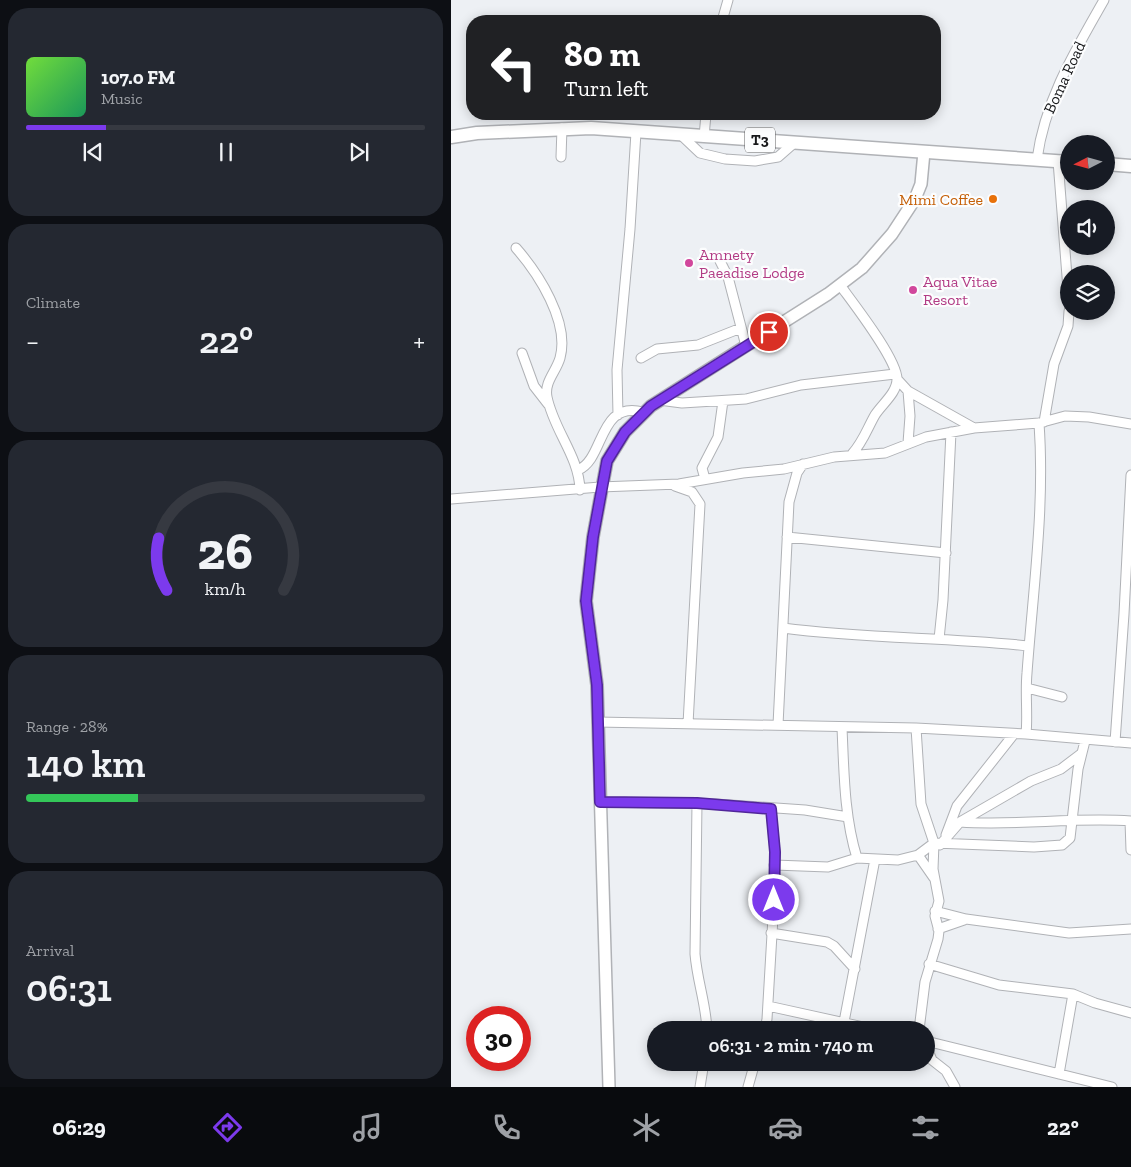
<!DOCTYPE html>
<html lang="en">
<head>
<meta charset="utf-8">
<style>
	:root { --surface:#171b24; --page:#242831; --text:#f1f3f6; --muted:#9ea1a6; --line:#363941; --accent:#7c3aed }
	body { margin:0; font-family:"Zilla Slab",serif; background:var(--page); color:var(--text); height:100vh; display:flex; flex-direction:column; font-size:19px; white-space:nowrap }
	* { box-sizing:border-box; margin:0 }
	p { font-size:16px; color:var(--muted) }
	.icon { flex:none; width:28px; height:28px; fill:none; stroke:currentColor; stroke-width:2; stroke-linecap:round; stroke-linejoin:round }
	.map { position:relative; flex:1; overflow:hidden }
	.side { display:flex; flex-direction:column; gap:8px; padding:8px; background:#0d0f14; width:451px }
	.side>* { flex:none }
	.banner { position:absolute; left:15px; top:15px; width:475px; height:105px; border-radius:20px; box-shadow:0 2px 12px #0003; background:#202124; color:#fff; overflow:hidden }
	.needle { width:32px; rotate:264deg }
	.controls { position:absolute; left:609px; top:135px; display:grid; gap:10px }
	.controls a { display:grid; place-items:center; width:55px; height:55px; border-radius:50%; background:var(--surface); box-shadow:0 2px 12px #0003; font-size:25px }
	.speed { position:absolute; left:15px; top:1006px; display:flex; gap:10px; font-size:25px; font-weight:700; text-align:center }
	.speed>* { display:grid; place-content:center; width:65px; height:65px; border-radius:50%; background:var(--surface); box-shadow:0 2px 12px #0003; line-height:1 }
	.speed .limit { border:8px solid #d22; background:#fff; color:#111 }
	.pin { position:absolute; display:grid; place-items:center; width:42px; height:42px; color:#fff; margin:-21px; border:2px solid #fff; border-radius:50%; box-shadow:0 1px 5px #0007 }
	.me { position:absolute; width:55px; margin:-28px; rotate:0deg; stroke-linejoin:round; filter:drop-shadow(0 0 4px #0008) }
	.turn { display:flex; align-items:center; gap:18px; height:105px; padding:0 15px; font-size:22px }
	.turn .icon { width:65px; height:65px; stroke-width:2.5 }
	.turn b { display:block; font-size:35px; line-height:42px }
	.big { font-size:38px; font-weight:600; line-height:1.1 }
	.side .widget { flex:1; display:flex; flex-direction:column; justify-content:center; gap:8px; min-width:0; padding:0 18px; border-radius:20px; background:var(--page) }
	.side .dial { align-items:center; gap:0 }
	.dial svg { height:130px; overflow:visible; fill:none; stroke:var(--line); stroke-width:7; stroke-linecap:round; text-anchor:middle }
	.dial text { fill:var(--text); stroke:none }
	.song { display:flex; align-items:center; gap:15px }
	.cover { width:60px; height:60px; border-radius:8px; background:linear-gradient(135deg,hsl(100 70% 55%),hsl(150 70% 35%)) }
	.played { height:5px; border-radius:2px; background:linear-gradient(90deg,var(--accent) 20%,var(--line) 20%) }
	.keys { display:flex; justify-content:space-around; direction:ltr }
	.heat { display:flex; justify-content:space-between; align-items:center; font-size:28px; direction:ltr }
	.charge { height:8px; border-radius:4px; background:linear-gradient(90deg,#34c759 28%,var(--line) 0) }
	.trip { position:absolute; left:196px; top:1021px; width:288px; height:50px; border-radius:25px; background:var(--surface); box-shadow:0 2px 12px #0003; font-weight:600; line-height:50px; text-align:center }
	.dock { display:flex; height:80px; justify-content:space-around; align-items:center; background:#090b0e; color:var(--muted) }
	.dock .icon { width:35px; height:35px }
	.dock .selected { color:var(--accent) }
	.dock b { font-size:22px; color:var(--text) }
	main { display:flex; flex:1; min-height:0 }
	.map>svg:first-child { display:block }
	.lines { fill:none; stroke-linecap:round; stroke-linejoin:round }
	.minor-casing { stroke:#b0b2b6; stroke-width:11 }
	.major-casing { stroke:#b0b2b6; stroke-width:14 }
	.highway-casing { stroke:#b0b2b6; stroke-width:15 }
	.minor { stroke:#fff; stroke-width:9 }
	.major { stroke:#fff; stroke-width:11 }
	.highway { stroke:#fff; stroke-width:12 }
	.route-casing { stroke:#51269a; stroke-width:12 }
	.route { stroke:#7c3aed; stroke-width:9 }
	.food-dot { fill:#e8710a; stroke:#fcfdfe; stroke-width:2 }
	.hotel-dot { fill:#d1479c; stroke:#fcfdfe; stroke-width:2 }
	.labels { text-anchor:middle; stroke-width:4.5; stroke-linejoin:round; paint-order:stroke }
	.shield { fill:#fcfdfe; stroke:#5c5d5e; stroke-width:1 }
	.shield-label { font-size:15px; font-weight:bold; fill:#17181a }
	.street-label { font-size:16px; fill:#17181a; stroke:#fcfdfe }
	.food-label { font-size:16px; fill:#c56008; stroke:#fcfdfe; text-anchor:end }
	.hotel-label { font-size:16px; fill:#b23c85; stroke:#fcfdfe; text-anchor:start }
</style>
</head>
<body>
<main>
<section class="side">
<div class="widget">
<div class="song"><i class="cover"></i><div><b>107.0 FM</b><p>Music</p></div></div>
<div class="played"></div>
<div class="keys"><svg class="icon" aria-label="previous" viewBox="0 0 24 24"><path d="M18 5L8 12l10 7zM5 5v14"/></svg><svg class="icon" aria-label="pause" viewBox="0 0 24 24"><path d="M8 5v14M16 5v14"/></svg><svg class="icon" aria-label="next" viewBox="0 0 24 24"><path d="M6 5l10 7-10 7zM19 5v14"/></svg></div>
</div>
<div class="widget"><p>Climate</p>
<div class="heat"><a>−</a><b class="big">22°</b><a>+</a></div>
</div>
<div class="widget dial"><svg viewBox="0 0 100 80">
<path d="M14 69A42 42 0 1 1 86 69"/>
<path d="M14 69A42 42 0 0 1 9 37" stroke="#7c3aed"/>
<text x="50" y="56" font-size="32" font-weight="700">26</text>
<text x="50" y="72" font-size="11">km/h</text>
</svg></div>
<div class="widget"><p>Range · 28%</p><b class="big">140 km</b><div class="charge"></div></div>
<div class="widget"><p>Arrival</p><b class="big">06:31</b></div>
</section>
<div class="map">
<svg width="680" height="1087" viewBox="0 0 680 1087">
	<rect width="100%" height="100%" fill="#edf0f4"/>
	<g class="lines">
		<defs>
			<path id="minor" d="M 271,21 L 277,0
				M 230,135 L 249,153 L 274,159 L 304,161 L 327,157 L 343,143
				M 253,137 L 255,114
				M 110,157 L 111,128
				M 586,159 C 594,100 624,51 653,0
				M 607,161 L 618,302
				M 65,248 C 87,273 119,322 109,358 C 105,372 93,382 96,397 C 103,431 128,456 129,490
				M 269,261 L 277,277 L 295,346
				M 389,285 C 402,303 446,359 446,379 C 446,393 431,404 424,415 C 416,429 412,442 401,454
				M 71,353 L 83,386 L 97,404
				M 190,358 L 206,349 L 247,345 L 290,328
				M 446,379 L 457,391 L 459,416 L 457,443
				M 457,391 L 523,428
				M 208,400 L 231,403 L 295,399 L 350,385 L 444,374
				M 167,415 L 166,370 L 179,229 L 185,132
				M 593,422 L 603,364 L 617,326 L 618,311
				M 127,470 C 154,459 147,400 192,412
				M 254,479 L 251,468 L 267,437 L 272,401
				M 224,486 L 241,492 L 249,504 L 237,724
				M 0,499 L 149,487 L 228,484 L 292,473 L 333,469 L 383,457 L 434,453 L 475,437 L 523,428 L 588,423 L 614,416 L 638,417 L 680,424
				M 336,537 L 495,553
				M 332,628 C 414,639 496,637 578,646
				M 488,639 L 492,600 L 500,432
				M 576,688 L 611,697
				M 146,722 L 465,728 L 575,734 L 680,743
				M 327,725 L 338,502 L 346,473 L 352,464
				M 391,728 C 393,771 393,816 406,858
				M 465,728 L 470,804 L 483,843 L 482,869 L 488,901 L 484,916 L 488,931 L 487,939 L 474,982 L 468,1030
				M 575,734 C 577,714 574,694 576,673 C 582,590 594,507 588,423
				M 664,742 L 673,614 L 680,475
				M 149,802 L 265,804 L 354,810 L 397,817
				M 246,803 L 244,954 C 246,980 255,1004 256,1030
				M 679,821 L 680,850
				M 509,822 C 566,826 623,817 680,821
				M 495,835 L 506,806 L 563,734
				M 489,845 L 509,822 L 580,781 L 610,769 L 631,753
				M 467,855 L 483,878
				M 323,865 L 377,867 L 406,858 L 447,860 L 467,855 L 483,843 L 583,847 L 611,845 L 619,838 L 627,769 L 634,741
				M 484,911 L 515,919 L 618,933 L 680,929
				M 487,929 L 513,920
				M 320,933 L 376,942 L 383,946 L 404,969
				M 478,964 L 548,985 L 622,994 L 644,1003 L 680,1013
				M 317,1006 L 426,1030
				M 393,1022 L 424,859
				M 314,1030 L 316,1019 L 323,900 L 324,852 L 320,809
				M 475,1041 L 661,1087
				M 475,1046 L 481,1060 L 495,1071 L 504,1087
				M 608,1074 L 622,994
				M 249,1087 L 253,1062
				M 297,1087 L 304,1062"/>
			<path id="major" d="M 158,1087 L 146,685 L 135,601 L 142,537 L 156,461 L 174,432 L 200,406 L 377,294 L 411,268 L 441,234 L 464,199 L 470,184 L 473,152"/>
			<path id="highway" d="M 0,137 L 26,133 L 140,128 L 618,162
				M 655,164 L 680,166"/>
		</defs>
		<use href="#minor" class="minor-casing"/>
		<use href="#major" class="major-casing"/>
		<use href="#highway" class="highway-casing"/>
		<use href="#minor" class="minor"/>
		<use href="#major" class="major"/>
		<use href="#highway" class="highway"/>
	</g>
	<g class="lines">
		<defs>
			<path id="route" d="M 318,332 L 200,406 L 174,432 L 156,461 L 142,537 L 135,601 L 146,685 L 149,802 L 246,803 L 320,809 L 324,852 L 323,900"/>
		</defs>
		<use href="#route" class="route-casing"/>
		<use href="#route" class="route"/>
	</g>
	<circle class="food-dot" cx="542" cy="199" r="5"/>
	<g class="hotel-dot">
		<circle cx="238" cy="263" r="5"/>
		<circle cx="462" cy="290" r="5"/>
	</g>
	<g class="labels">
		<rect class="shield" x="294" y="127.5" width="30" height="25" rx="4"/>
		<g class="shield-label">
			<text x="309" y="145">T3</text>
		</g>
		<g class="street-label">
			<text transform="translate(613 77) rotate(-65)" y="6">Boma Road</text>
		</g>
		<g class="food-label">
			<text x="532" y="205">Mimi Coffee</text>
		</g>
		<g class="hotel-label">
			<text x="248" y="260">Amnety<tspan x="248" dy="18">Paeadise Lodge</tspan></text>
			<text x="472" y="287">Aqua Vitae<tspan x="472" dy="18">Resort</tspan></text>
		</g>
	</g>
</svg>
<div class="controls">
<a><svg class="needle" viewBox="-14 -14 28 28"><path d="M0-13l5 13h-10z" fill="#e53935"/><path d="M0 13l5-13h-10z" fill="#9ea1a6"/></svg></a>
<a><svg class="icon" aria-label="sound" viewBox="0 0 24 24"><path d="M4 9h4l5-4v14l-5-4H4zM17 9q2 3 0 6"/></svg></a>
<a><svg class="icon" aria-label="layers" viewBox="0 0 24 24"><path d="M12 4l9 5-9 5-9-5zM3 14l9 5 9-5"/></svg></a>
</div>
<div class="speed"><div class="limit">30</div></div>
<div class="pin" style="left:318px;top:332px;background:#d93025"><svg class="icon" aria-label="arrive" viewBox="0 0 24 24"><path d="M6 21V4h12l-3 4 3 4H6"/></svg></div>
<svg class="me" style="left:323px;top:900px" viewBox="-20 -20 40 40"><circle r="17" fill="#7c3aed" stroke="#fff" stroke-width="3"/><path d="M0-11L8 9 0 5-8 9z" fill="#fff"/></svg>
<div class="trip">06:31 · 2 min · 740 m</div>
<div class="banner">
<div class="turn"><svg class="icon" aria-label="left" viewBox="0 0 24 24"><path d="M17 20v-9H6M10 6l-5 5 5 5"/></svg><div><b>80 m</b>Turn left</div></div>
</div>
</div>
</main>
<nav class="dock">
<b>06:29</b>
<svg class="icon selected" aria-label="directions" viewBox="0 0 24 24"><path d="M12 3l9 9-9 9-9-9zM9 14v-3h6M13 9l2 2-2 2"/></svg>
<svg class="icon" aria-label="music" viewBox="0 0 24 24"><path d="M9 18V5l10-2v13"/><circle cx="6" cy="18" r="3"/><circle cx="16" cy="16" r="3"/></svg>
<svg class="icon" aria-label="phone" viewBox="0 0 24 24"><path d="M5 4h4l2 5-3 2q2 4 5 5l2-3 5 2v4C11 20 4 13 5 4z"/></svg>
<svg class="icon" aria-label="climate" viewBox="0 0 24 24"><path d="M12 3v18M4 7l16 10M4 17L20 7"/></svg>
<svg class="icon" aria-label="car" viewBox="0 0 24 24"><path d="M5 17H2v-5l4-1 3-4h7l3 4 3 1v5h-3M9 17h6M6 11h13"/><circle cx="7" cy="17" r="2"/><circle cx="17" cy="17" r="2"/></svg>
<svg class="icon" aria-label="filters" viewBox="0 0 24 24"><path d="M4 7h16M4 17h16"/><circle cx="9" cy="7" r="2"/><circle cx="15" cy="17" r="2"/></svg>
<b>22°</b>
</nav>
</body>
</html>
